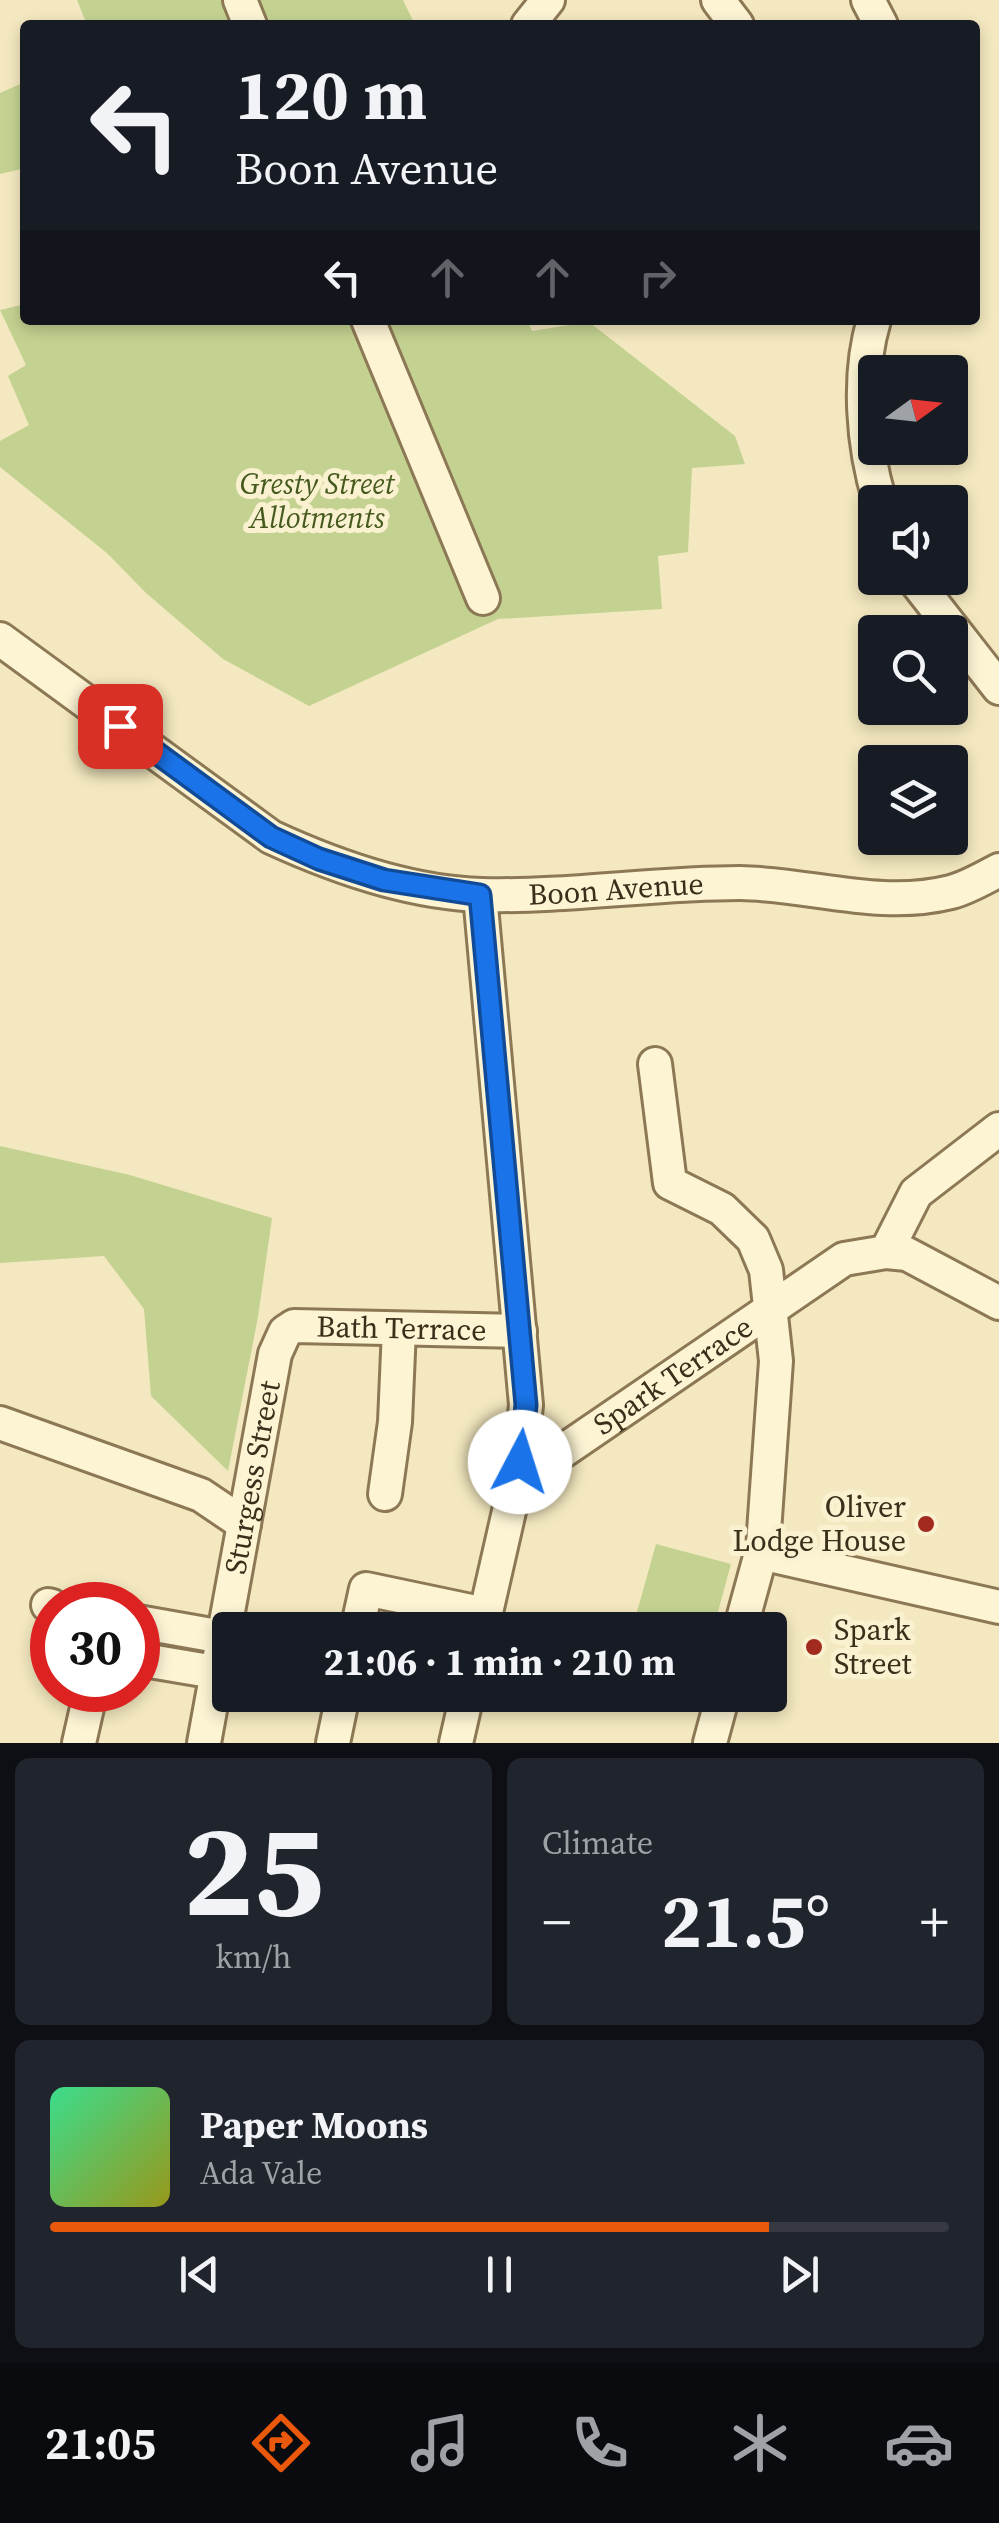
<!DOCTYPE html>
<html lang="en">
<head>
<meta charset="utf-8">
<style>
	:root { --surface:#171b24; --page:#20242c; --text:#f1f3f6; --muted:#9ea1a6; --line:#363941; --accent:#ea580c }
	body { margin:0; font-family:"Source Serif 4",serif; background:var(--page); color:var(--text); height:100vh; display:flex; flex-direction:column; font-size:38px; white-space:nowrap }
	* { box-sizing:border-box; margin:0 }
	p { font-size:32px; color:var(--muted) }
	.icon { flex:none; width:55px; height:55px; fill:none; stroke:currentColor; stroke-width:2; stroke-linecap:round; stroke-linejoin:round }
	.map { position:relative; height:1743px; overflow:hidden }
	.details { display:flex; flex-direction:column; gap:15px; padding:15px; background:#0d0f14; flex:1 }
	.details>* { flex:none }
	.top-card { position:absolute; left:20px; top:20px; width:960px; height:305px; border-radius:10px; box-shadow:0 5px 15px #0003; background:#171b24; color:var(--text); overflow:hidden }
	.needle { width:65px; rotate:75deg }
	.fabs { position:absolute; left:858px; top:355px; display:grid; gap:20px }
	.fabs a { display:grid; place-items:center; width:110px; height:110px; border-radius:10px; background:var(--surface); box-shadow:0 5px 15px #0003; font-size:50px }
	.speed { position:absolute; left:30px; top:1582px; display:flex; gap:20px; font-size:50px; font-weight:700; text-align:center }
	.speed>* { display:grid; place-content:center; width:130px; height:130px; border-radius:50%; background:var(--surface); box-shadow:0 5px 15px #0003; line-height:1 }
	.speed .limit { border:15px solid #d22; background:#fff; color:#111 }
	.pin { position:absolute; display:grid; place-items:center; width:85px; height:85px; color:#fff; margin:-42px; border-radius:20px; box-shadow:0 5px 15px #0006 }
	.me { position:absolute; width:110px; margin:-55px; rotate:5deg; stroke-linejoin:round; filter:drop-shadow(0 0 8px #0008) }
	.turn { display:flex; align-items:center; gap:35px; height:210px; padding:0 50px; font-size:45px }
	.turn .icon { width:130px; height:130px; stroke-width:2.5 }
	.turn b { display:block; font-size:70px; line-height:85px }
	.lanes { display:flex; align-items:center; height:95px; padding:0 50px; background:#0003; justify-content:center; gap:50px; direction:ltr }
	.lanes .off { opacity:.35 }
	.big { font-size:75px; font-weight:700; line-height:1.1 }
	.details .card { flex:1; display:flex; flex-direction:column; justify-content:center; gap:15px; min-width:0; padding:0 35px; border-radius:15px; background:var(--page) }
	.details .dial { align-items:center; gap:0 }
	.dial b { font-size:130px; line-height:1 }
	.song { display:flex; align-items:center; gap:30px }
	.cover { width:120px; height:120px; border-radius:15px; background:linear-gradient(135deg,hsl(150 70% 55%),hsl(60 70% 35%)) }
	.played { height:10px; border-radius:5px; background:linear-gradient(90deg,var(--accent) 80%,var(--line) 80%) }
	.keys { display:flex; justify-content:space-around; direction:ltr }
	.heat { display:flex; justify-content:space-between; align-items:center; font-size:55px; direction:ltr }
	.details .tiles { flex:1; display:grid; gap:15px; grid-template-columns:1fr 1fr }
	.card:last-child { grid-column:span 2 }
	.trip { position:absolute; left:212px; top:1612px; width:575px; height:100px; border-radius:10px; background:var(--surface); box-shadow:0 5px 15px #0003; font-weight:700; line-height:100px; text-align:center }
	.tabs { display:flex; height:160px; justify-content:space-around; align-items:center; background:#090b0e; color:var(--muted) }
	.tabs .icon { width:70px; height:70px }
	.tabs .on { color:var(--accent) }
	.tabs b { font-size:45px; color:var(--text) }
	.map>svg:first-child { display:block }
	.green { fill:#c4d291 }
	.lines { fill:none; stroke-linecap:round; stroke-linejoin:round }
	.minor-casing { stroke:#8d7855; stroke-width:38 }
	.minor { stroke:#fcf4d3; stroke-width:32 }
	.route-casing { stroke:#114b97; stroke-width:25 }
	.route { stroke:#1a73e8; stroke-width:18 }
	.poi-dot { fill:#a32a1e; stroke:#f9f1cf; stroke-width:4 }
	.labels { text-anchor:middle; stroke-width:10; stroke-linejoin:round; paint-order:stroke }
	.park-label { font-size:30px; font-style:italic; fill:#465a1f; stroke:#f9f1cf }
	.street-label { font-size:30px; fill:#3b2e1b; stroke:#f9f1cf }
	.poi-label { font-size:30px; fill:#3b2e1b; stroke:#f9f1cf; text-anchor:end }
</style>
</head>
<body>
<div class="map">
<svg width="999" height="1743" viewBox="0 0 999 1743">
	<rect width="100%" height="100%" fill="#f3e8bf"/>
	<path class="green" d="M 77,0 L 403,0 L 415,25 L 87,25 Z
		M 25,82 L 25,168 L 0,174 L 0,93 Z
		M 25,304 L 25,320 L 527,320 L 532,331 L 589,322 L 735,436 L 745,464 L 692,468 L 688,552 L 658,556 L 662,609 L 498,619 L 309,706 L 223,659 L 146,593 L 108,554 L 0,467 L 0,441 L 29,425 L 8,376 L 26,365 L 0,310 Z
		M 0,1146 L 130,1175 L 272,1218 L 258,1317 L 228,1471 L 151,1396 L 144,1309 L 104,1256 L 0,1263 Z
		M 656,1544 L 731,1564 L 713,1630 L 673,1630 L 635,1619 Z"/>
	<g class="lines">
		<defs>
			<g id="minor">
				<path d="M 240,0 L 250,25"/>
				<path d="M 718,0 L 737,25"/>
				<path d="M 868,0 L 881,25"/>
				<path d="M 528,25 L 548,0"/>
				<path d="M 368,320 L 483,598"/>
				<path d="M 874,320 C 857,376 863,447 880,502"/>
				<path d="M 913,578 L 999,688"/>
				<path id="s1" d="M 0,639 L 271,837 C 336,867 409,893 482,895 C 568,897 654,883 740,883 C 811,884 879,910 951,892 C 967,888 984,878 999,870"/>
				<path d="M 480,895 L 526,1405 L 520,1463 L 482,1630"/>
				<path d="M 655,1064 L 670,1183 L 722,1209 L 753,1239 L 766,1270 L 776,1361 L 763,1546 L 740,1630"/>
				<path d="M 886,1252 L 916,1193 L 999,1129"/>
				<path d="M 0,1423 L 201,1495 L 244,1524"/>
				<path id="s2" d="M 520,1463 L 563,1451 L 844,1259 L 886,1252 L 907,1254 L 999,1303"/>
				<path d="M 385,1494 L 395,1422 L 399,1329"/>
				<path d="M 761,1553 L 999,1607"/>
				<path d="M 48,1605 L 52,1606"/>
				<path d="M 138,1622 L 223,1637"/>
				<path d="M 357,1630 L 366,1589 L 485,1614"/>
				<path d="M 138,1659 L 215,1672"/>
				<path d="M 79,1743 L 91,1690"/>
				<path id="s3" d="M 204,1743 L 275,1354 L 285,1332 L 294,1326 L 520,1331"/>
				<path d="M 333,1743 L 343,1695"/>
				<path d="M 456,1743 L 467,1695"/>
				<path d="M 710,1743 L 723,1695"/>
			</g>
		</defs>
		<use href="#minor" class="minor-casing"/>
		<use href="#minor" class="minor"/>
	</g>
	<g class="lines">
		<defs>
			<path id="route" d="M 120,726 L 271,837 L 319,859 L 384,880 L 480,895 L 526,1405 L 520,1462"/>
		</defs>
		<use href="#route" class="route-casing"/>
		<use href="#route" class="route"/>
	</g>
	<g class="poi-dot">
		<circle cx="926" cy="1524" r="10"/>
		<circle cx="814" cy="1647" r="10"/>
	</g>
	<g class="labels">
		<g class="park-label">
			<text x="317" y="494">Gresty Street<tspan x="317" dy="34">Allotments</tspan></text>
		</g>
		<g class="street-label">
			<text dy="10" stroke="none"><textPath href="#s1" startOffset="690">Boon Avenue</textPath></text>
			<text dy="10" stroke="none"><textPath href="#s3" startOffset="538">Bath Terrace</textPath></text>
			<text dy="10" stroke="none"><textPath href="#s2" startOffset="178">Spark Terrace</textPath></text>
			<text dy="10" stroke="none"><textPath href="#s3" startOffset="270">Sturgess Street</textPath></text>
		</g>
		<g class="poi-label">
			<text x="906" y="1517">Oliver<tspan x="906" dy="34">Lodge House</tspan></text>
			<text x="834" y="1640" text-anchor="start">Spark<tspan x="834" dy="34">Street</tspan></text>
		</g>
	</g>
</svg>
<div class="fabs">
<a><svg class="needle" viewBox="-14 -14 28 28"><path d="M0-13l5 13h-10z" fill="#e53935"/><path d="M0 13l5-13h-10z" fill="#9ea1a6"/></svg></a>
<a><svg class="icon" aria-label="sound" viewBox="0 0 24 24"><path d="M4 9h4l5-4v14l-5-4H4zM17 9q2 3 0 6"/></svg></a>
<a><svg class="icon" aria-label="search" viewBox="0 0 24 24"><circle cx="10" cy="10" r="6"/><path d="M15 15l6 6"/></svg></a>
<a><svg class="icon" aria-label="layers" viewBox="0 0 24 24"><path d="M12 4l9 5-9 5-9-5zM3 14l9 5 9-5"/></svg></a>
</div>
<div class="speed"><div class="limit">30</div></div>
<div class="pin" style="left:120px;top:726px;background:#d93025"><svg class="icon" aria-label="arrive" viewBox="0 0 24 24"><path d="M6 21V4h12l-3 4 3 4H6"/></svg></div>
<svg class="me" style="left:520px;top:1462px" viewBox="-20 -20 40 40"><circle r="19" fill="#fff"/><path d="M0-13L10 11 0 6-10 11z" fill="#1a73e8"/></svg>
<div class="trip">21:06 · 1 min · 210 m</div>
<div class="top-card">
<div class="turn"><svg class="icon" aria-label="left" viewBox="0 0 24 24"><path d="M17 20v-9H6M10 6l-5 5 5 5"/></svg><div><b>120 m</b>Boon Avenue</div></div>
<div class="lanes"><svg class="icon" aria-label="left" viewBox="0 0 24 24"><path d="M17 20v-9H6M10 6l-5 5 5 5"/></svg><svg class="icon off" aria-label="ahead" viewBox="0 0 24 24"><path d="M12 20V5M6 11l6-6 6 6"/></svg><svg class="icon off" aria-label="ahead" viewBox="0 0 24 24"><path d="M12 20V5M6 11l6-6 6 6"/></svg><svg class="icon off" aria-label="right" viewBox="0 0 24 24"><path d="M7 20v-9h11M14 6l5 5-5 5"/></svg></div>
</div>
</div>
<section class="details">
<div class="tiles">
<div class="card dial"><b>25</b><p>km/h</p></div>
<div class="card"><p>Climate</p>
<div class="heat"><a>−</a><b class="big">21.5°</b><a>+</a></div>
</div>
<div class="card">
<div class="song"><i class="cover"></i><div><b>Paper Moons</b><p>Ada Vale</p></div></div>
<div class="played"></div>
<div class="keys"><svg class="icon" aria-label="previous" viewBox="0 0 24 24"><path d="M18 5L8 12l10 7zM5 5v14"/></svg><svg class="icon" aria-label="pause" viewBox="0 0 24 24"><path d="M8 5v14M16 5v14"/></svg><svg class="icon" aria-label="next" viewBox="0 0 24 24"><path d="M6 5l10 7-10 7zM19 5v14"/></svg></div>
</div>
</div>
</section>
<nav class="tabs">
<b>21:05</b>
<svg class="icon on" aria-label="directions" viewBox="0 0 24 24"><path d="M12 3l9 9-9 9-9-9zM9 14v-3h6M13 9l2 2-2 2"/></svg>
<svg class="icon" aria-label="music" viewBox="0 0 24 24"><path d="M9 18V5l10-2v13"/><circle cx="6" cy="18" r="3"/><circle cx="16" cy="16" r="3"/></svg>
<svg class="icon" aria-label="phone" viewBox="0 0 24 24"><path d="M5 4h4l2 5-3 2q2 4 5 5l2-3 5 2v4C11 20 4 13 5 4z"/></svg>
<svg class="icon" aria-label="climate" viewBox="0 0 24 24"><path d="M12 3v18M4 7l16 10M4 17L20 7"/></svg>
<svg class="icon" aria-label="car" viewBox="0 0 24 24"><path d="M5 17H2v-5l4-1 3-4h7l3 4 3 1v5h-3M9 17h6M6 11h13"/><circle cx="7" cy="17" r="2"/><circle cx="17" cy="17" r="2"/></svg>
</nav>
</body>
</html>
